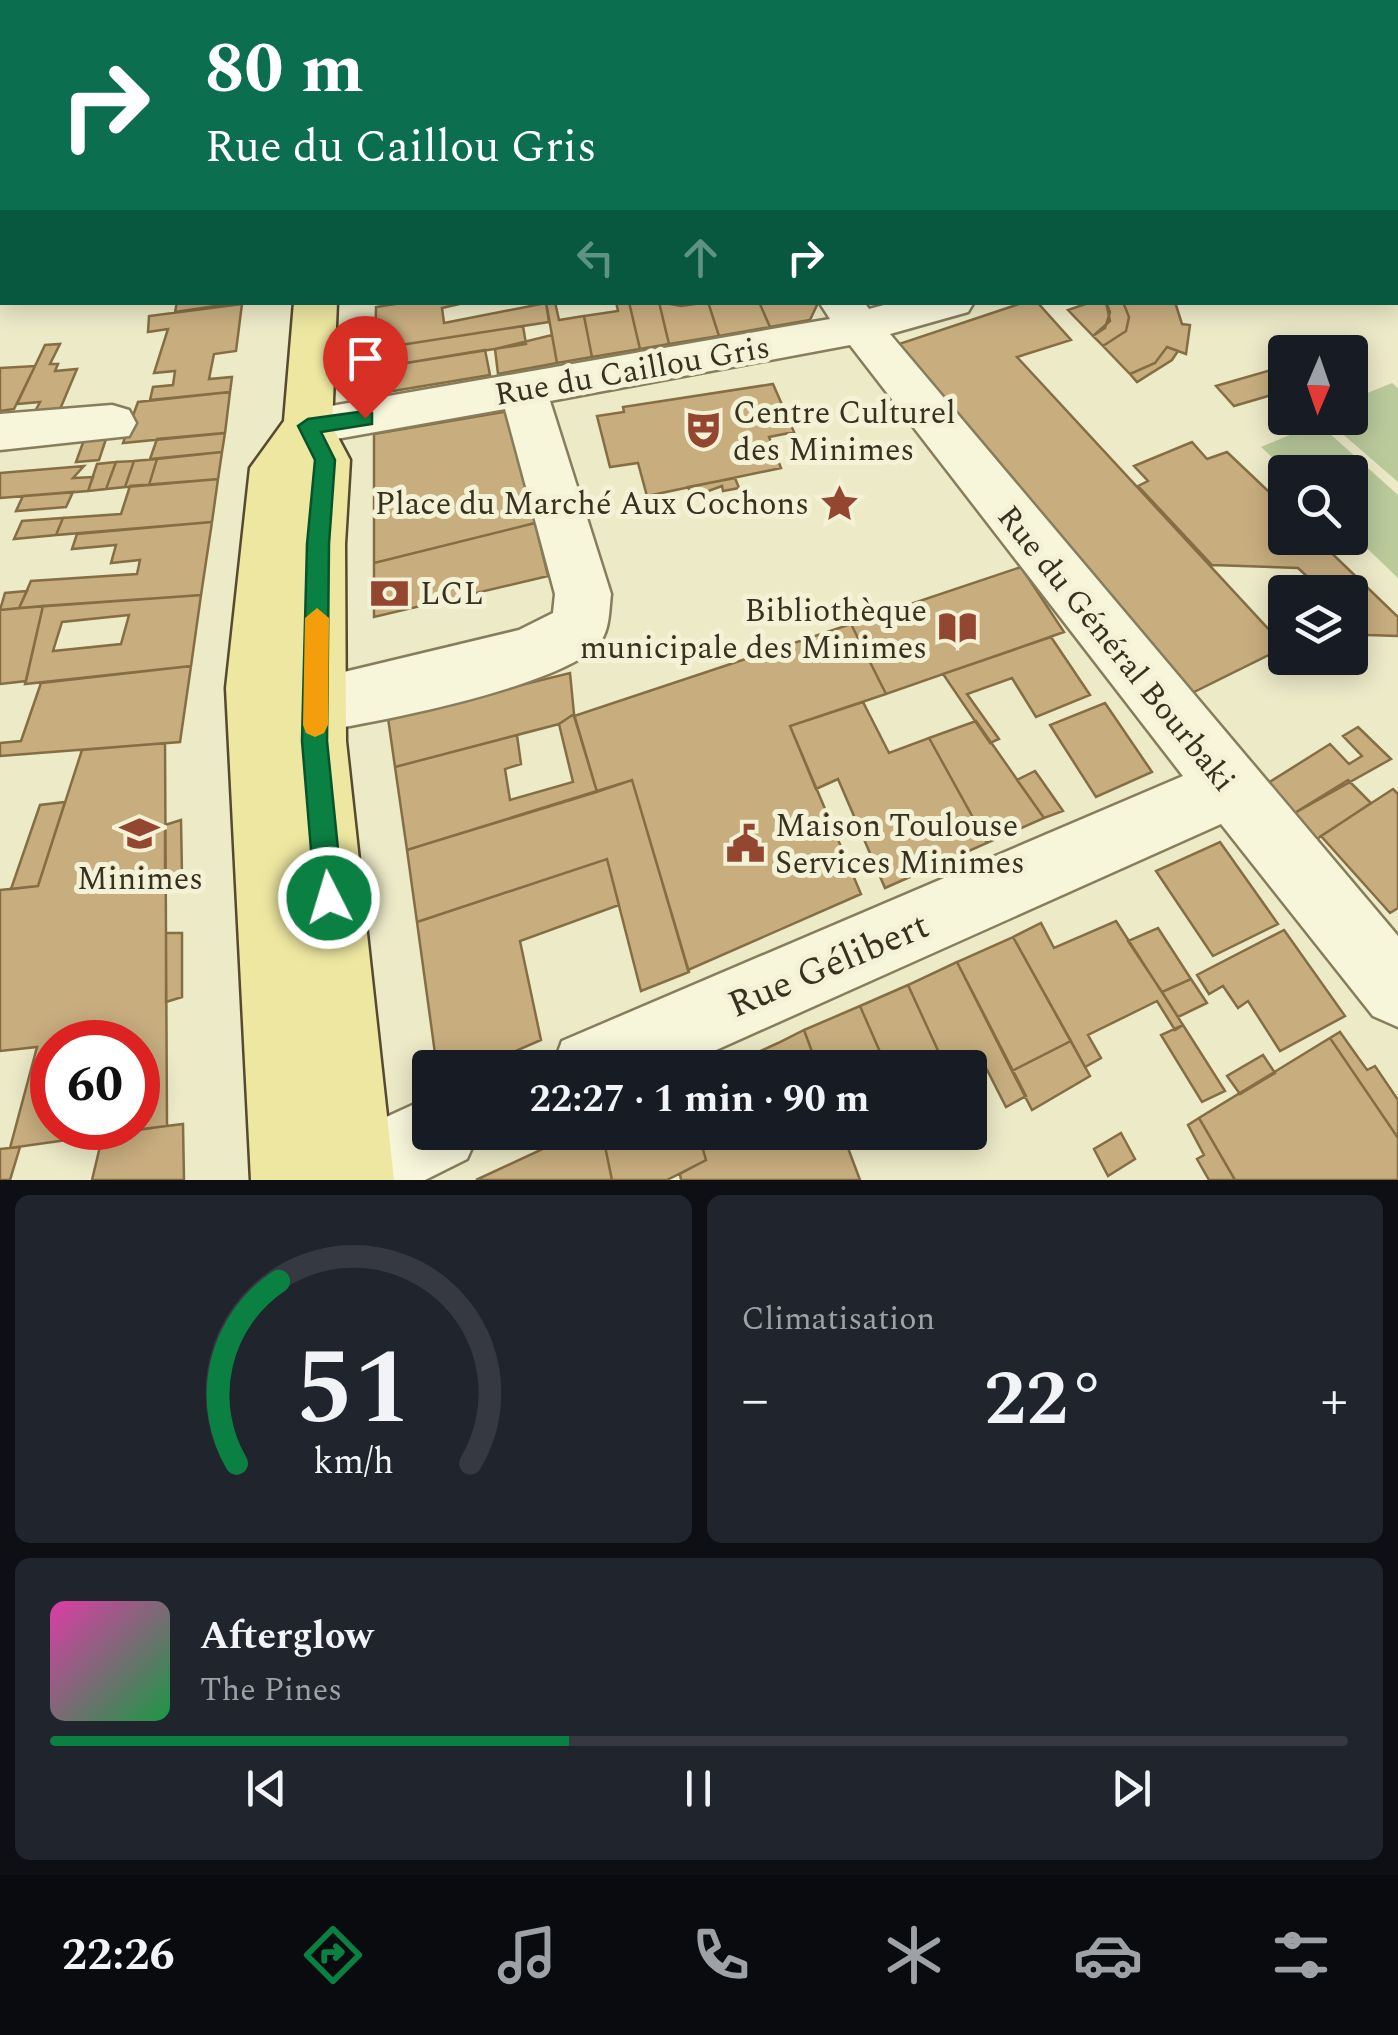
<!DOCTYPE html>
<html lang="fr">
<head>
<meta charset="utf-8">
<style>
	:root { --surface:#171b24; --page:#20242c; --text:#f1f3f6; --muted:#9ea1a6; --line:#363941; --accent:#0b8043 }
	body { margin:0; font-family:Spectral,serif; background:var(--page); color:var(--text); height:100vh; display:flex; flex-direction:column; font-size:38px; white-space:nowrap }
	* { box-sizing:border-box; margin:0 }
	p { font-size:32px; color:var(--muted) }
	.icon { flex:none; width:55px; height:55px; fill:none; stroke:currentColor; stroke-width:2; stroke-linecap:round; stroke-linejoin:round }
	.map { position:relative; height:1180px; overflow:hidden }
	.panel { display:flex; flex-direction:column; gap:15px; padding:15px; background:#0d0f14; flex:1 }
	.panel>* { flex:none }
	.hud { position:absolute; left:0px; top:0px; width:1400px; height:305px; box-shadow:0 5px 25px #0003; background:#0b6e4f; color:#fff; overflow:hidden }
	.needle { width:65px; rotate:182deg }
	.controls { position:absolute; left:1268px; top:335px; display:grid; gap:20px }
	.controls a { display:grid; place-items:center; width:100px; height:100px; border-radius:10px; background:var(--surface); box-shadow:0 5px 25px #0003; font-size:50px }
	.speed { position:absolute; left:30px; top:1020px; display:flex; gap:20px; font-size:50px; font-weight:700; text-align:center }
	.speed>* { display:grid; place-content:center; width:130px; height:130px; border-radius:50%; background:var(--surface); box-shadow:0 5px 25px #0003; line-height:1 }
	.speed .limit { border:15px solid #d22; background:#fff; color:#111 }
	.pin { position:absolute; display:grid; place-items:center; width:85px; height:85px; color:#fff; margin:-102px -42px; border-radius:50% 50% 50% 0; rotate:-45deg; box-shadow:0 0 10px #0007 }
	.pin .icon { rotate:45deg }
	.me { position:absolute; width:110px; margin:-55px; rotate:355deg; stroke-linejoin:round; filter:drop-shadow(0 0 8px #0008) }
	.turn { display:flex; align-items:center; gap:35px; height:210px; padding:0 40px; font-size:45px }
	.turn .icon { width:130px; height:130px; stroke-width:2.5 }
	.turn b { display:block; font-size:70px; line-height:85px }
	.lanes { display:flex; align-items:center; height:95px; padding:0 40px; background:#0003; justify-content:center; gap:50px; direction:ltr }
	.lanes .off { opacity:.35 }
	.big { font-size:75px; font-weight:700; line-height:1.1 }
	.panel .card { flex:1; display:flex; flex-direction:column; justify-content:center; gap:15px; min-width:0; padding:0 35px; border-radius:15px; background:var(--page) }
	.panel .dial { align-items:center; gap:0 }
	.dial svg { height:260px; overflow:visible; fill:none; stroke:var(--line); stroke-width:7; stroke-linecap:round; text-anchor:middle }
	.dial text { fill:var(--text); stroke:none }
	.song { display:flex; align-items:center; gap:30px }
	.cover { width:120px; height:120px; border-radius:15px; background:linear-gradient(135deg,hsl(320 70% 55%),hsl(140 70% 35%)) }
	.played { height:10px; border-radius:5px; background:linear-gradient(90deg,var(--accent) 40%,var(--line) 40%) }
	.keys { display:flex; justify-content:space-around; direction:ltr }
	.heat { display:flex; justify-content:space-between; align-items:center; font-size:55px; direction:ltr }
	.panel .tiles { flex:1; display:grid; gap:15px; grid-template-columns:1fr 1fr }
	.card:last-child { grid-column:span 2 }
	.trip { position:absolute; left:412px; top:1050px; width:575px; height:100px; border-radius:10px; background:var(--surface); box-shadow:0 5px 25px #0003; font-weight:700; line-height:100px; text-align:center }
	.tabs { display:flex; height:160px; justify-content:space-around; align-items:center; background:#090b0e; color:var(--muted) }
	.tabs .icon { width:70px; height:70px }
	.tabs .on { color:var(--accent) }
	.tabs b { font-size:45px; color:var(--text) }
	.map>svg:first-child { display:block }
	.green { fill:#baca9b }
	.building { fill:#c8ae7f; stroke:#856d44; stroke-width:2.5; fill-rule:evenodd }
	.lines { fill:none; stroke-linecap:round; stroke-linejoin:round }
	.street-casing { stroke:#877d5d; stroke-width:5 }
	.primary-casing { stroke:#554a31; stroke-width:5 }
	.street { fill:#f7f5da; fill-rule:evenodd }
	.primary { fill:#ede7a1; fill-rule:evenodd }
	.route { fill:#0b8043; stroke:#07532c; stroke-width:2.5 }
	.slow { fill:#f59e0b }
	.labels { text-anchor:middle; stroke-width:10; stroke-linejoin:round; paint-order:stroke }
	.street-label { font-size:32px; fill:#383120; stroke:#f4f2d6 }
	.poi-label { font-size:32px; fill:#383120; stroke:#f4f2d6; text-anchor:start }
	.near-street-label { font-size:38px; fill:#383120; stroke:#f4f2d6 }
</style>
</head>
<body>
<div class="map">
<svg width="1398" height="1180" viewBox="0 0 1398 1180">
	<rect width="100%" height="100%" fill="#eceac7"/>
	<path class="green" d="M 1392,383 L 1398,388 L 1398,482 L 1324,418 L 1350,418 L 1350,400 Z
		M 1318,423 L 1398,495 L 1398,578 L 1350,532 L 1350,472 L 1288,472 L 1261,447 Z"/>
	<path class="building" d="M 177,302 L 243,302 L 175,312 Z
		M 408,302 L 468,302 L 442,308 L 444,323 L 546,303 L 549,322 L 375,349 L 376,307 Z
		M 555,302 L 559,320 L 584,316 L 592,357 L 557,363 L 546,302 Z
		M 616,302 L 629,302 L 640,349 L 592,357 L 584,316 L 618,311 Z
		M 629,302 L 659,302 L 669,344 L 640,349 Z
		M 659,302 L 681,306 L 708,302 L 719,336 L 669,344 Z
		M 708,302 L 759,302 L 770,327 L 719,336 Z
		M 759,302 L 815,302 L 817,305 L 810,320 L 770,327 Z
		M 1025,302 L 1037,302 L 1071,340 L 1017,357 L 1285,647 L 1190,694 L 899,344 Z
		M 1091,302 L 1106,302 L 1110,312 L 1105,328 L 1093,336 L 1068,310 Z
		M 1123,302 L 1129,317 L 1126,331 L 1103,346 L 1093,336 L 1110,321 L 1106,302 Z
		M 1123,302 L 1175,302 L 1182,324 L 1190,325 L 1186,354 L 1167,347 L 1155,363 L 1130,374 L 1103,346 L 1126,331 L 1129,317 Z
		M 242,304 L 236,351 L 214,354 L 209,379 L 232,377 L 230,392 L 150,400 L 153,387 L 173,385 L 175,371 L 154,373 L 168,329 L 148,332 L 149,316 Z
		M 523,326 L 526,344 L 375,368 L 375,349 Z
		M 552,335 L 557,363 L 498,374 L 495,349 Z
		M 60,344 L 50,364 L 58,364 L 55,371 L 77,369 L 58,414 L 32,417 L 40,402 L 17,404 L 45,345 Z
		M 1167,347 L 1178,351 L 1172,360 L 1137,382 L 1130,374 L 1155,363 Z
		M 485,350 L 490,375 L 375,394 L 375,368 Z
		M 35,366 L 14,409 L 0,411 L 0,368 Z
		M 1285,366 L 1285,391 L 1234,406 L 1216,386 Z
		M 773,384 L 794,432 L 769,437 L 781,468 L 647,496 L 638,463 L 610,467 L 597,416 L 624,412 L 623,407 Z
		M 230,392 L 225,433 L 123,443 L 138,402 Z
		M 509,411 L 535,523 L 374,563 L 374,434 Z
		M 225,433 L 222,452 L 150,459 L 157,439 Z
		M 107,436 L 99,460 L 76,462 L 85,437 Z
		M 1192,442 L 1207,459 L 1227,452 L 1285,507 L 1285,538 L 1316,538 L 1398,617 L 1398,636 L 1368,635 L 1350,618 L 1350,592 L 1324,592 L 1298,568 L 1212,565 L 1138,486 L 1148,481 L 1134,466 Z
		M 222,452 L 218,479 L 149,485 L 157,459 Z
		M 157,459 L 149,485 L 125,487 L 134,461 Z
		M 134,461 L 125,487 L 106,489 L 116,462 Z
		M 116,462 L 106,489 L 88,491 L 97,464 Z
		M 84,466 L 73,478 L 93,477 L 88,491 L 0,498 L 0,473 Z
		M 735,478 L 739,488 L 723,491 L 722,486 L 692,497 L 688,487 Z
		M 218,479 L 212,522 L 56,535 L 63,518 L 121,514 L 130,486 Z
		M 73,492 L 66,507 L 16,511 L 23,496 Z
		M 63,518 L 56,535 L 14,539 L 22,521 Z
		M 212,522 L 201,595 L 19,608 L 31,581 L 137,574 L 140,560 L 111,563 L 116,545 L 72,549 L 77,534 Z
		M 535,523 L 548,576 L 374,617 L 374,563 Z
		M 1021,567 L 1064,632 L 886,694 L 851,624 Z
		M 27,591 L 19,608 L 0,610 L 5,593 Z
		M 201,595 L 191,666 L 25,684 L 43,606 ZM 129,615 L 121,644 L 53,651 L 62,622 Z
		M 43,606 L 26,681 L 0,684 L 0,610 Z
		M 851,624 L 886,694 L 790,726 L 861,894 L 688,970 L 632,780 L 597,792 L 574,716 Z
		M 1051,637 L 1090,695 L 1036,717 L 1012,678 L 967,694 L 999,739 L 990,743 L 943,674 Z
		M 191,666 L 180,742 L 0,756 L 0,743 L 21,741 L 41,683 Z
		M 570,673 L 574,714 L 559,724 L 395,767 L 388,718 Z
		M 863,702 L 889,753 L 929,738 L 987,843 L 885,888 L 838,779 L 816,789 L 790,726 Z
		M 1105,703 L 1152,772 L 1096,797 L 1050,725 Z
		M 574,714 L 597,792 L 407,850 L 395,767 L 517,735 L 521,764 L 505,769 L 510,800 L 573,782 L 559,724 Z
		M 976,721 L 1044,818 L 987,843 L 929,738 Z
		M 1358,727 L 1391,759 L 1293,814 L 1265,785 L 1330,744 L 1349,764 L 1362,756 L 1343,736 Z
		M 165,743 L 167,1126 L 10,1148 L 37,1047 L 0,1051 L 0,890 L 38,886 L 82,750 ZM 52,1042 L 138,1042 L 138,1128 L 52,1128 Z
		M 1035,771 L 1063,811 L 1044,818 L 1017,780 Z
		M 632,780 L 689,972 L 641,991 L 607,859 L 417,922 L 407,850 Z
		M 1348,780 L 1371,803 L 1317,839 L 1293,814 Z
		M 1393,789 L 1398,794 L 1398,908 L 1390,913 L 1321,836 Z
		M 65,802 L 38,886 L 11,889 L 40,805 Z
		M 181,820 L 182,875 L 165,885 L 165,825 Z
		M 1220,842 L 1278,924 L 1213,956 L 1156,871 Z
		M 607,859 L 619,905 L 520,941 L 541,1040 L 477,1068 L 437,1068 L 417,922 Z
		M 1116,921 L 1183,1025 L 1175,1030 L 1157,1001 L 1088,1035 L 1101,1058 L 1085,1067 L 1013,937 L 1041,923 L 1054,948 Z
		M 1158,928 L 1191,979 L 1162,992 L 1128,941 Z
		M 1284,930 L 1345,1016 L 1280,1051 L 1248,1001 L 1238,1008 L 1223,986 L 1209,994 L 1197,975 Z
		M 166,933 L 182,933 L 182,997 L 166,1002 Z
		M 1013,937 L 1071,1041 L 1012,1071 L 957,962 Z
		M 957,962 L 1026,1096 L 1006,1107 L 983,1062 L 970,1069 L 946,1068 L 908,985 Z
		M 1191,979 L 1207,1003 L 1178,1017 L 1162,992 Z
		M 908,985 L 946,1068 L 887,1068 L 860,1006 Z
		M 860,1006 L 887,1068 L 818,1068 L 804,1030 Z
		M 1183,1025 L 1225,1091 L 1202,1102 L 1161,1035 Z
		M 804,1030 L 818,1068 L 723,1068 L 778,1043 Z
		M 1340,1032 L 1367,1070 L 1375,1066 L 1398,1100 L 1398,1138 L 1330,1038 Z
		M 1330,1038 L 1398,1138 L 1398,1180 L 1235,1180 L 1199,1118 Z
		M 1071,1041 L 1090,1076 L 1032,1110 L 1012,1071 Z
		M 1263,1055 L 1275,1073 L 1240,1094 L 1227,1076 Z
		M 1199,1118 L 1235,1180 L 1209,1180 L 1197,1159 L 1204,1155 L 1188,1125 Z
		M 183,1124 L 184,1180 L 92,1180 L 103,1134 Z
		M 579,1132 L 602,1132 L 612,1180 L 476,1180 Z
		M 602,1132 L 698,1132 L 706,1160 L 667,1180 L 612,1180 Z
		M 698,1132 L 842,1132 L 860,1180 L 681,1180 L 680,1174 L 706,1160 Z
		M 1121,1133 L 1135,1159 L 1108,1176 L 1094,1149 Z
		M 20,1147 L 10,1180 L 0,1180 L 0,1149 Z"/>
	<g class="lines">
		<defs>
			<path id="street" d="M 632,0 L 662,0 L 663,2 L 633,2 Z
				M 1031,0 L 1064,0 L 1065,2 L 1033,2 Z
				M 1356,0 L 1390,0 L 1391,2 L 1358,2 Z
				M 0,59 L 2,59 L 2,79 L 0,79 Z
				M 2,134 L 2,157 L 0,158 L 0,135 Z
				M 819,302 L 864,302 L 869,309 L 895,302 L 974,302 L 968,312 L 890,334 L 1398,936 L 1398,1027 L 1373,1016 L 1221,824 L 676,1068 L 552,1068 L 562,1041 L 1183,776 L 850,345 L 550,401 L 611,594 C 609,611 610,633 597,646 C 555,688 377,722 315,732 L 294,724 L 285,704 L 294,684 L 519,630 L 553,613 L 555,594 L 505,409 L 308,444 L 291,439 L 284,426 L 291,413 L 830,319 Z
				M 112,405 L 129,410 L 136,423 L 129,436 L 0,450 L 0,414 Z
				M 430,1097 L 430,1132 L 479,1132 L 467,1159 L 425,1180 L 316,1180 L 313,1173 L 325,1145 Z"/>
			<path id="primary" d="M 320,0 L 350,0 L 350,2 L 320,2 Z
				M 294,302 L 337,302 L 332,426 L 350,460 L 345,544 L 346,741 L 394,1180 L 251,1180 L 226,688 L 250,468 L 284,421 Z"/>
		</defs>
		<use href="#street" class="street-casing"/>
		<use href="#primary" class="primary-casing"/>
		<use href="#street" class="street"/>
		<use href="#primary" class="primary"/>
	</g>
	<path class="route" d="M 365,411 L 372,413 L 372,424 L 321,432 L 335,460 L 329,544 L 327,741 L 343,898 L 339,908 L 329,912 L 319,908 L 315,898 L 302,741 L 307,544 L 315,460 L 298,426 L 308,419 Z"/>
	<path class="slow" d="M 317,608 L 329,618 L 328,725 L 324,733 L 315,737 L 306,733 L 303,725 L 305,618 Z"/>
	<defs>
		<symbol id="theatre-bare" viewBox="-9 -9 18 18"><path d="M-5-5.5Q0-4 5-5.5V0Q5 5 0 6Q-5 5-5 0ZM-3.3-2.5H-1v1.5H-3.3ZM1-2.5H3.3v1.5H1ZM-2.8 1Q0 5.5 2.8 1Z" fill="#934630" stroke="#f4f2d6" stroke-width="2.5" paint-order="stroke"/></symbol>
		<symbol id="sight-bare" viewBox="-9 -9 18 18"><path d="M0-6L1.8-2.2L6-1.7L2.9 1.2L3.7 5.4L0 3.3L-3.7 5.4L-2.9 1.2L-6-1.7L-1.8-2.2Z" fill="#934630" stroke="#f4f2d6" stroke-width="2.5" paint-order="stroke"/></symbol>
		<symbol id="bank-bare" viewBox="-9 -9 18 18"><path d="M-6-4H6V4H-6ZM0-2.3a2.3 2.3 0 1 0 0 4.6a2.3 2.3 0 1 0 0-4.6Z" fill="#934630" stroke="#f4f2d6" stroke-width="2.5" paint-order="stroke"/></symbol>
		<symbol id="library-bare" viewBox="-9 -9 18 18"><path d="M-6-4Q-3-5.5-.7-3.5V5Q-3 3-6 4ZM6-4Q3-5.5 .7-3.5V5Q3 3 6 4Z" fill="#934630" stroke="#f4f2d6" stroke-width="2.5" paint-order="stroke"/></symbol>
		<symbol id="school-bare" viewBox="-9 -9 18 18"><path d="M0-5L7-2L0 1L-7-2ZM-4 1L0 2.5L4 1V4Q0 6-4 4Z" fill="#934630" stroke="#f4f2d6" stroke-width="2.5" paint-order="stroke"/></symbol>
		<symbol id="civic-bare" viewBox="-9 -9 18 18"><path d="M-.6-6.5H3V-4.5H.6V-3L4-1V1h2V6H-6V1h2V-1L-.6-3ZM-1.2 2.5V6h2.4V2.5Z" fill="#934630" stroke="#f4f2d6" stroke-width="2.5" paint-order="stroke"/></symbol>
	</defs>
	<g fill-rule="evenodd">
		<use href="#theatre-bare" x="676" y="402" width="55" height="55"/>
		<use href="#sight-bare" x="812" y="476" width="55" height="55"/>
		<use href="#bank-bare" x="362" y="566" width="55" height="55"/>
		<use href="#library-bare" x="930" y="600" width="55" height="55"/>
		<use href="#school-bare" x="112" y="806" width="55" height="55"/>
		<use href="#civic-bare" x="718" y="816" width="55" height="55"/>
	</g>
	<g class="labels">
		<g class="street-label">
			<text transform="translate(632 370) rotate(-10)" y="11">Rue du Caillou Gris</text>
			<text transform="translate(1117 648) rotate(51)" y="11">Rue du Général Bourbaki</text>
		</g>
		<g class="poi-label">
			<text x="733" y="423">Centre Culturel<tspan x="733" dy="37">des Minimes</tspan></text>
			<text x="809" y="514" text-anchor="end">Place du Marché Aux Cochons</text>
			<text x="420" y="604">LCL</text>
			<text x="927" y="621" text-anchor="end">Bibliothèque<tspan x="927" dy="37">municipale des Minimes</tspan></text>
			<text x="775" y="836">Maison Toulouse<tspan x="775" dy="37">Services Minimes</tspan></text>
			<text x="140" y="889" text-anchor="middle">Minimes</text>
		</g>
		<g class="near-street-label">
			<text transform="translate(828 964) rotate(-23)" y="13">Rue Gélibert</text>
		</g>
	</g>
</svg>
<div class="controls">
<a><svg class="needle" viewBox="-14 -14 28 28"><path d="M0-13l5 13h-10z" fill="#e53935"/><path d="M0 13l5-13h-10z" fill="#9ea1a6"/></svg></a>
<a><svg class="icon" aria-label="search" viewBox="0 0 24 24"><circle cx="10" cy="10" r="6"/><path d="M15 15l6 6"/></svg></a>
<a><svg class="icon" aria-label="layers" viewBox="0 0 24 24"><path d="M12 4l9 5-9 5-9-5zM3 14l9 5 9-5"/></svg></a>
</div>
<div class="speed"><div class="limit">60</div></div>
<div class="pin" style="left:365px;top:418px;background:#d93025"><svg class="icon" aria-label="arrive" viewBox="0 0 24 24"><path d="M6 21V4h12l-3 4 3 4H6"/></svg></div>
<svg class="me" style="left:329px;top:898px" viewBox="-20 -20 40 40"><circle r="17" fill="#0b8043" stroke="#fff" stroke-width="3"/><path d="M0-11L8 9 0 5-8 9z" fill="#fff"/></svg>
<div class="trip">22:27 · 1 min · 90 m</div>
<div class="hud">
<div class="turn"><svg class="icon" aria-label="right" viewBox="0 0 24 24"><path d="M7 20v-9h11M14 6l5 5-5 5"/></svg><div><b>80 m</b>Rue du Caillou Gris</div></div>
<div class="lanes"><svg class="icon off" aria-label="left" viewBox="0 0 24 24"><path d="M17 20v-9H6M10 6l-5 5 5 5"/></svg><svg class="icon off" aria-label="ahead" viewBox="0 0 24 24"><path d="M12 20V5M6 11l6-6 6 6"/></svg><svg class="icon" aria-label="right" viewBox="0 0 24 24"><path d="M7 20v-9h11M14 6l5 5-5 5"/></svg></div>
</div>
</div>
<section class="panel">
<div class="tiles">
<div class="card dial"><svg viewBox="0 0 100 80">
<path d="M14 69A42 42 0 1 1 86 69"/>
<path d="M14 69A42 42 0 0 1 27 13" stroke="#0b8043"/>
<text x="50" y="56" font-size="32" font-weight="700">51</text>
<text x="50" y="72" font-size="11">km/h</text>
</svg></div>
<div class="card"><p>Climatisation</p>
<div class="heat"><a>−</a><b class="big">22°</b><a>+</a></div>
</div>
<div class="card">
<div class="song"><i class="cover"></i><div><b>Afterglow</b><p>The Pines</p></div></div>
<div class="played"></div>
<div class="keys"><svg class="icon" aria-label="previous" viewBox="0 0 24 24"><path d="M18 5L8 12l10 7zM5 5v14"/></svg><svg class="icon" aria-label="pause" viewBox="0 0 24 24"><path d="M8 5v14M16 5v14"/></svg><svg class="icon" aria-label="next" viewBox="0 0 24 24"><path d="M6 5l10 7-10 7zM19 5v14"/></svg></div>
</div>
</div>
</section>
<nav class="tabs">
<b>22:26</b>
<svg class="icon on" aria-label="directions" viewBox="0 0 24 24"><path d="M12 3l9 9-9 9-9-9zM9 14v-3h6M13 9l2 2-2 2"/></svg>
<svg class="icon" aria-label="music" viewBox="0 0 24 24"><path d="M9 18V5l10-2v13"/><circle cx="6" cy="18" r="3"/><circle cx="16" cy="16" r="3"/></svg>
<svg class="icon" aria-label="phone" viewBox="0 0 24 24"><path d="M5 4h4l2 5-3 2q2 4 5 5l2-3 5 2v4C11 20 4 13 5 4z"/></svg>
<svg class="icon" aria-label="climate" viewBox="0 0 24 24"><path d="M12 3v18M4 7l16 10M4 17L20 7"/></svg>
<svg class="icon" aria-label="car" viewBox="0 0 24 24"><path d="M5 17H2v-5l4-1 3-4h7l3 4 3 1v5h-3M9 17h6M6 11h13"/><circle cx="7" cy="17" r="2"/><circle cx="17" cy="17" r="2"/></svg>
<svg class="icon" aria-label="filters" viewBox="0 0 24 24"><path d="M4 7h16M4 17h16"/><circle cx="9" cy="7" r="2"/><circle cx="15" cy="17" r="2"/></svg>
</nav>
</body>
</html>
